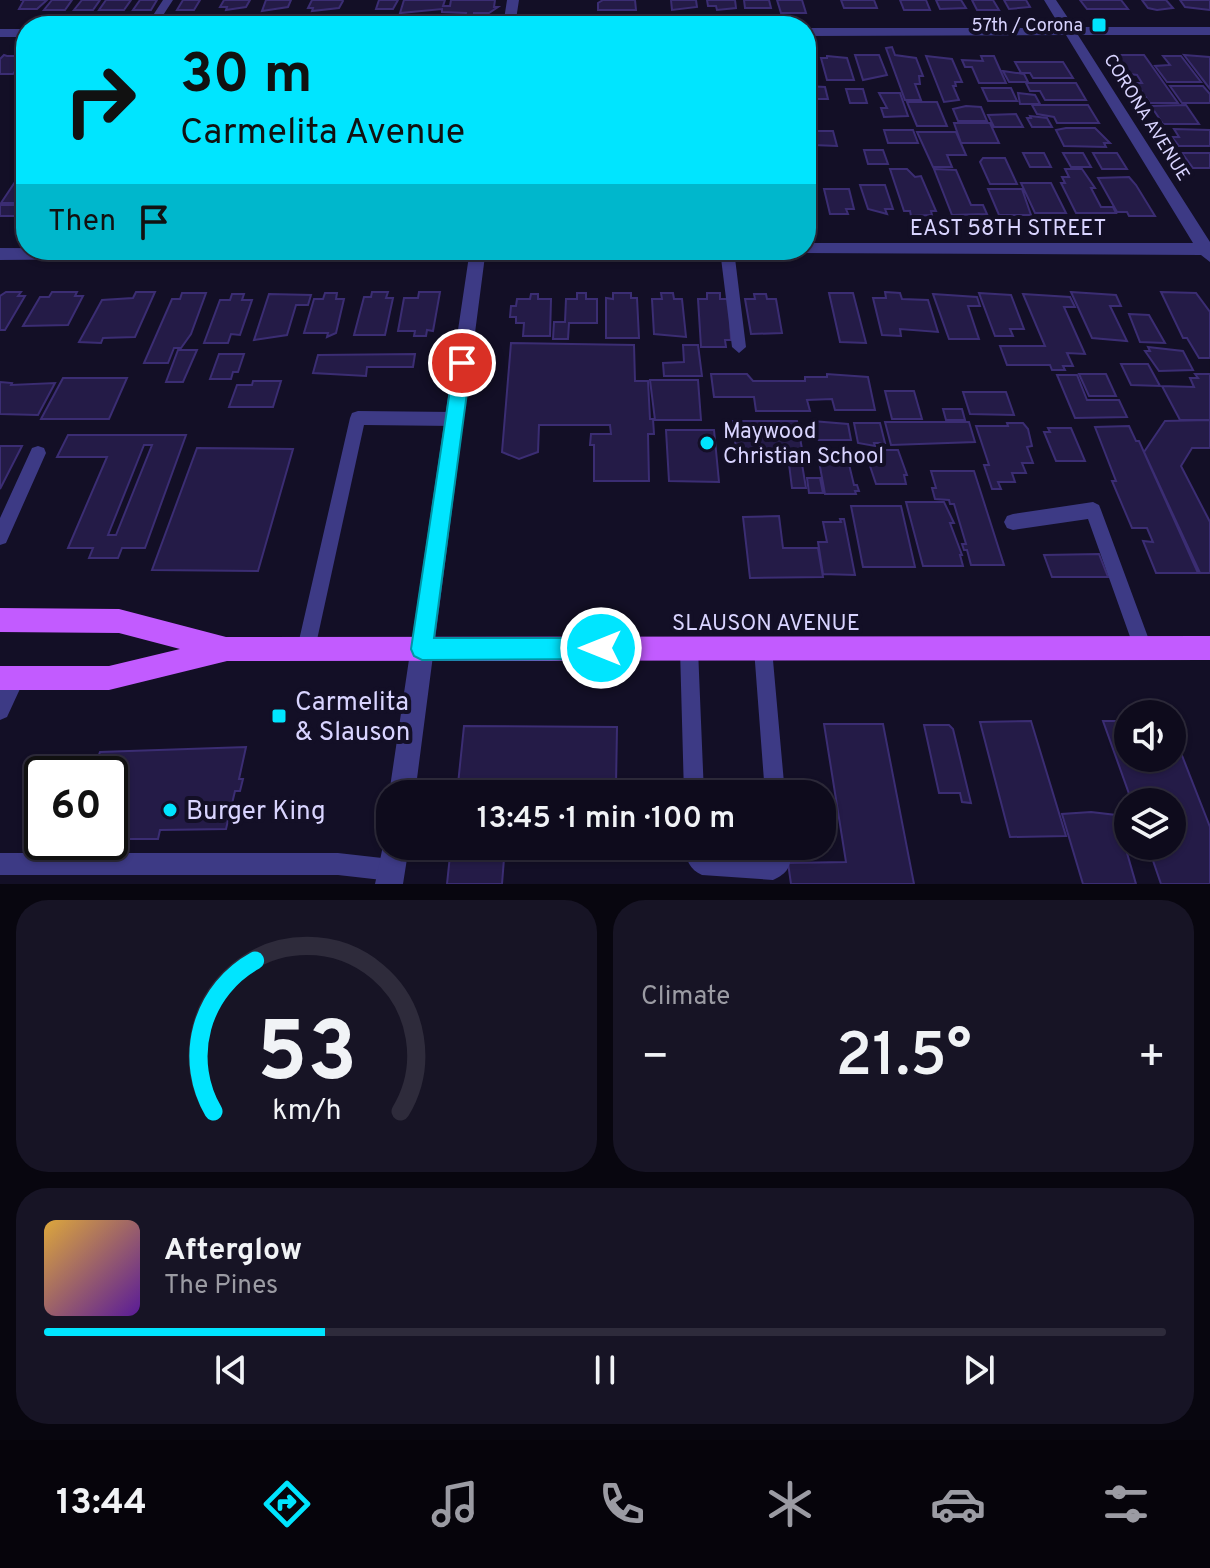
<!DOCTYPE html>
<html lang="en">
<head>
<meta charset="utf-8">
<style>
	:root { --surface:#0e0b1c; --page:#171425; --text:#f1f3f6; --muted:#9b9ba3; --line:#2e2b3b; --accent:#00e5ff }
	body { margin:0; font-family:Overpass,sans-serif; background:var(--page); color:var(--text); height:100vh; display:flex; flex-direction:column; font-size:30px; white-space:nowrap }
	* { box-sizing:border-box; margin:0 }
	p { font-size:26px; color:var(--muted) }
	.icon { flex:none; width:44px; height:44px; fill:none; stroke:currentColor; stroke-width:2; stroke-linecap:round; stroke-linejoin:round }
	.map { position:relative; height:884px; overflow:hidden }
	.panel { display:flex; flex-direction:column; gap:16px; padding:16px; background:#08060f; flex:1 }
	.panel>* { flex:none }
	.hud { position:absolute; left:16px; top:16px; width:800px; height:244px; border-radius:32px; box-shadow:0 2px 6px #0004,0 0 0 2px var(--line); background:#00e5ff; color:#111; overflow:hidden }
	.buttons { position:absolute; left:1114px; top:700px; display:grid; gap:16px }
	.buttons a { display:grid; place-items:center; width:72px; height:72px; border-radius:50%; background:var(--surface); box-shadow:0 2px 6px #0004,0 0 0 2px var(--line); font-size:40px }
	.speed { position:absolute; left:24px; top:756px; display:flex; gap:16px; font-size:40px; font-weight:700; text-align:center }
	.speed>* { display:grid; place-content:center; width:104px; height:104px; border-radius:50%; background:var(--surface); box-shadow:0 2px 6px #0004,0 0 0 2px var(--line); line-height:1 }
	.speed .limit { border:4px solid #111; border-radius:12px; background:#fff; color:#111 }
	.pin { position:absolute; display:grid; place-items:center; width:68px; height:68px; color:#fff; margin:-34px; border:4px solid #fff; border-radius:50%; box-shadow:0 2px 8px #0007 }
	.me { position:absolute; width:88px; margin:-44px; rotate:270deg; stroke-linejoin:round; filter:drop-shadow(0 0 6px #0008) }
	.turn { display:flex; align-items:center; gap:28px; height:168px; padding:0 32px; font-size:36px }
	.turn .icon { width:104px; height:104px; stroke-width:2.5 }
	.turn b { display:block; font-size:56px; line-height:68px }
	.then { display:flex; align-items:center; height:76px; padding:0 32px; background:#0003; gap:16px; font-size:30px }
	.big { font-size:60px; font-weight:600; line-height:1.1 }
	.panel .tile { flex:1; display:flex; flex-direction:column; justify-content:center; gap:12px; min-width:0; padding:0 28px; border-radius:32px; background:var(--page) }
	.panel .dial { align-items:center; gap:0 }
	.dial svg { height:208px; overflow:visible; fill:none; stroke:var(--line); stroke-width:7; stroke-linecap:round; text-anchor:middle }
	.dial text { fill:var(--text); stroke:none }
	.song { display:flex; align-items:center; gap:24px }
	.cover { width:96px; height:96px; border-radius:12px; background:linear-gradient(135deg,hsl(40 70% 55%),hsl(270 70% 35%)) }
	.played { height:8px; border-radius:4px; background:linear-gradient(90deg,var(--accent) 25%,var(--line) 25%) }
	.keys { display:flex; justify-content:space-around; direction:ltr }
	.heat { display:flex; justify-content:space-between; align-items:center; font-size:44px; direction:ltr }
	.panel .tiles { flex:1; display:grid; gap:16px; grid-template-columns:1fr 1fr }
	.tile:last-child { grid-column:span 2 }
	.trip { position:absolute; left:376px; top:780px; width:460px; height:80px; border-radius:32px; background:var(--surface); box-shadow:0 2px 6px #0004,0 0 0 2px var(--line); font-weight:600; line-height:80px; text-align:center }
	.tab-bar { display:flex; height:128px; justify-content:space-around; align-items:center; background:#06040b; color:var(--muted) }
	.tab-bar .icon { width:56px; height:56px }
	.tab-bar .selected { color:var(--accent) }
	.tab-bar b { font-size:36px; color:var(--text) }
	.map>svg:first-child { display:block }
	.building { fill:#241b47; stroke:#3b2d73; stroke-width:2; fill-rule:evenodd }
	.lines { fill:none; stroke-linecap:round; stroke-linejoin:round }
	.lane { fill:#3d3a85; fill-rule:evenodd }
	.street { fill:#3d3a85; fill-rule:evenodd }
	.primary { fill:#c25bff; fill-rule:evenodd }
	.route { fill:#00e5ff; stroke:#0095a6; stroke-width:2 }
	.poi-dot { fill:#00e5ff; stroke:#130f26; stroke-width:3 }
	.labels { text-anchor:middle; stroke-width:8; stroke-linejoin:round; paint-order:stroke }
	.far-poi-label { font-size:18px; fill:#d9d4ff; stroke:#130f26; text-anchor:end }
	.far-street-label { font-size:18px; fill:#d9d4ff; stroke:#130f26 }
	.street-label { font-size:22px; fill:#d9d4ff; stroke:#130f26 }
	.poi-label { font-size:22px; fill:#d9d4ff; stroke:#130f26; text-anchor:start }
	.near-poi-label { font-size:26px; fill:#d9d4ff; stroke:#130f26; text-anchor:start }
</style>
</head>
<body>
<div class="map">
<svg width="1210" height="884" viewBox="0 0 1210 884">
	<rect width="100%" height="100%" fill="#130f26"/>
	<path class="building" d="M 20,0 L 47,0 L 37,9 L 19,9 L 24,0 Z
		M 52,0 L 72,0 L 65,10 L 44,10 Z
		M 82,0 L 100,0 L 93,10 L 74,10 Z
		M 106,0 L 131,0 L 124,10 L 99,10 Z
		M 140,0 L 157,0 L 151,10 L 133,10 Z
		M 183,0 L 200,0 L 194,10 L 177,10 Z
		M 224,0 L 250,0 L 246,7 L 226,10 L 227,7 L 220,7 Z
		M 266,0 L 291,0 L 288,7 L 262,11 Z
		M 312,0 L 342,0 L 343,1 L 339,8 L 312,11 L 313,8 L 308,8 Z
		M 379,0 L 398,0 L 393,9 L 376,9 Z
		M 404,0 L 445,0 L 443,6 L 450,6 L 451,0 L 495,0 L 494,7 L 498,7 L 489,13 L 474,13 L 474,17 L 465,17 L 466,13 L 442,12 L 442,9 L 400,13 Z
		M 603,0 L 635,0 L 636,10 L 598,10 L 598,3 Z
		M 671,0 L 696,0 L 697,7 L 672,10 Z
		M 707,0 L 735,0 L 736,8 L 717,10 L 716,6 L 708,6 Z
		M 744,0 L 769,0 L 771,8 L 745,8 Z
		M 777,0 L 802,0 L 806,13 L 781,13 Z
		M 841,0 L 874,0 L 877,8 L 844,8 Z
		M 900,0 L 926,0 L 930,10 L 904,10 Z
		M 936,0 L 961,0 L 966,8 L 940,9 Z
		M 972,0 L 993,0 L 999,10 L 977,10 Z
		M 1004,0 L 1026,0 L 1030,7 L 1009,9 Z
		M 1080,0 L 1121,0 L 1128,9 L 1087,9 Z
		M 1142,0 L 1166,0 L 1173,8 L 1157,10 L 1148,8 Z
		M 1180,0 L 1210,0 L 1210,10 L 1185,7 Z
		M 892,47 L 895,55 L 916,58 L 923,76 L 919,76 L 920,84 L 915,84 L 921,100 L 905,100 L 886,48 Z
		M 4,55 L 7,56 L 26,56 L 13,74 L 0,74 L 0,59 Z
		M 855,55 L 879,55 L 887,75 L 863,80 Z
		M 1117,55 L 1144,55 L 1178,103 L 1150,103 L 1136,83 L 1142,83 L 1137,75 L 1130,74 Z
		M 1184,55 L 1210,57 L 1210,89 Z
		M 827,56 L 847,58 L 854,80 L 827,80 L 821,58 L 827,58 Z
		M 926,56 L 952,59 L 962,82 L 955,82 L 956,86 L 953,86 L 959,100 L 944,102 Z
		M 981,56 L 994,56 L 1006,83 L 979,83 L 972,67 L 965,67 L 962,60 L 983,61 Z
		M 1163,56 L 1181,56 L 1201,82 L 1167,82 L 1155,66 L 1170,65 Z
		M 1015,62 L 1063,62 L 1073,78 L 1033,78 L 1030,73 L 1021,73 Z
		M 1003,71 L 1024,74 L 1028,82 L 1009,82 Z
		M 1026,83 L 1076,83 L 1086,100 L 1045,100 L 1040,91 L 1030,91 Z
		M 806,86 L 825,87 L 828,99 L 806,99 Z
		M 1170,86 L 1203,86 L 1210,94 L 1210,103 L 1182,103 Z
		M 982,88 L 1011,88 L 1017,101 L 988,101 Z
		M 846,89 L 863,89 L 867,103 L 850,103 Z
		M 879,93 L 900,93 L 908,116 L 884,117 L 881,108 L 887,108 Z
		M 1018,93 L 1035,95 L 1040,104 L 1020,104 Z
		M 907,102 L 937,102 L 947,126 L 917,126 Z
		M 1032,105 L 1088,105 L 1099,123 L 1057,123 L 1054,117 L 1037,114 Z
		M 1186,105 L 1199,124 L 1163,124 L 1151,106 Z
		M 966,106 L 981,107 L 987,121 L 958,121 L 953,109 Z
		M 1016,114 L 1023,127 L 994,127 L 988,115 Z
		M 1030,116 L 1047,118 L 1052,127 L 1032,127 L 1027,118 L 1031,118 Z
		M 954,123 L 990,123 L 999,143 L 961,143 Z
		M 1066,128 L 1095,128 L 1110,143 L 1104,143 L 1106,147 L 1064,146 L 1056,130 Z
		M 1174,129 L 1210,130 L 1210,146 L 1179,146 L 1172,137 L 1179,137 Z
		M 884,130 L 913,130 L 918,143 L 888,143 Z
		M 810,131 L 833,131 L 837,146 L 813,145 Z
		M 917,132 L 956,132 L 966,155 L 947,155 L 952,167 L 933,167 Z
		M 864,150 L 883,150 L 888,164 L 868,164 Z
		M 1023,153 L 1044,153 L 1051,167 L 1030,167 Z
		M 1063,153 L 1083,153 L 1091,167 L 1071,167 Z
		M 1093,153 L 1117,153 L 1127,169 L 1102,169 Z
		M 1182,153 L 1210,153 L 1210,168 L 1193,168 Z
		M 983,158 L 1005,158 L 1017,184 L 990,184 L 980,162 Z
		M 890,169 L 907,169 L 915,177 L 921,176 L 936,211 L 931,211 L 932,215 L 911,216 L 910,211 L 904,211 Z
		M 934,169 L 956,170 L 971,205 L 983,205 L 987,214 L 952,215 Z
		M 1065,169 L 1082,169 L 1095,188 L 1091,188 L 1101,207 L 1113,207 L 1116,213 L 1076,213 L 1061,183 L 1065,183 L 1062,177 L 1069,177 Z
		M 1129,177 L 1136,185 L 1155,216 L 1129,216 L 1127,212 L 1117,212 L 1098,178 Z
		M 17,179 L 26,179 L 26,203 L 1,203 Z
		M 1021,183 L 1051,183 L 1066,213 L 1035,213 Z
		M 860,185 L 885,185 L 893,209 L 885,209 L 887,214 L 868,209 Z
		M 824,189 L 849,189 L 854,209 L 846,209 L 848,214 L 830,214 Z
		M 988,189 L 1022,189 L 1031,215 L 999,215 Z
		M 0,205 L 26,205 L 26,216 L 0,216 Z
		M 6,292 L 21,292 L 18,296 L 25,296 L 5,330 L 0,330 L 0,296 Z
		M 52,292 L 77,292 L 75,296 L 83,296 L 68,325 L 23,326 L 40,297 L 49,297 Z
		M 136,292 L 155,292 L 135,337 L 103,338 L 101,343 L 79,342 L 102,300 L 133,298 Z
		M 372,292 L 388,292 L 386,298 L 393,298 L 385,335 L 354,335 L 364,297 L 371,297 Z
		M 419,292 L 440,292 L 433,331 L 427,330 L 426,336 L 414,336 L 415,331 L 398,331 L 404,298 L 418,298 Z
		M 885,292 L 900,293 L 902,299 L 928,300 L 938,332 L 900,329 L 901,336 L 882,335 L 873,298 L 886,298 Z
		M 1071,292 L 1116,295 L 1121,306 L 1110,306 L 1127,341 L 1092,338 Z
		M 1161,292 L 1196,293 L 1210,312 L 1210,358 L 1199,358 L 1187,338 L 1183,338 Z
		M 182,293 L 206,293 L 191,334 L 181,348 L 174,348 L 168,363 L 144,363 L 172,299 L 180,299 Z
		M 325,293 L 337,293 L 336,299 L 344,299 L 336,333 L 327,337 L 328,333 L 304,333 L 314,299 L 323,299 Z
		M 577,293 L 586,293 L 586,299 L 597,299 L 597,323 L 569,323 L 568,339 L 553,339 L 554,322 L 565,322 L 566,299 L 577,299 Z
		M 613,293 L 631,293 L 631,298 L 637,298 L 639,338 L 606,338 L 606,298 L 613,299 Z
		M 661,293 L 673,293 L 674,299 L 682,299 L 686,337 L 654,334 L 652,299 L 662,299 Z
		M 707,293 L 720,293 L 720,299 L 729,299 L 731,340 L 725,340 L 726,347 L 701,347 L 698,299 L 707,299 Z
		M 829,293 L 853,293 L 866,343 L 840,342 Z
		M 979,293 L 1011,295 L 1024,329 L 1010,329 L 1013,336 L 995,336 Z
		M 232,294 L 244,294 L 242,300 L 252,300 L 240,335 L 231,334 L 228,343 L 204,343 L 220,300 L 230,300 Z
		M 269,294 L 311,295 L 308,305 L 296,305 L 287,335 L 254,340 Z
		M 531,294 L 538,294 L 538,299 L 551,299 L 550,336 L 523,336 L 524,323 L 516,323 L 516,317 L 510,317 L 511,306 L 516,306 L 517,299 L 530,299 Z
		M 754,294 L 766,294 L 767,299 L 776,299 L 782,333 L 751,334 L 745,299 L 755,299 Z
		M 933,294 L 977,297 L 980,306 L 968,306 L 979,339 L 949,339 Z
		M 1023,294 L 1070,297 L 1075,307 L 1064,307 L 1085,354 L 1067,353 L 1073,366 L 1063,366 L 1065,370 L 1052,370 L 1050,365 L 1007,365 L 1000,346 L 1045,346 Z
		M 1129,314 L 1149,315 L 1165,343 L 1140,342 Z
		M 511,343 L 634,345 L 635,381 L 648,381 L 650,419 L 653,419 L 654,434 L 648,434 L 649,481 L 594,481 L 594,445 L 590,445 L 591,434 L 611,434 L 610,425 L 539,425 L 538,452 L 519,459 L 502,452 Z
		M 683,345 L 698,345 L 702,376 L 664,376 L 663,363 L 684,362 Z
		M 1148,347 L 1183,351 L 1193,370 L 1159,371 L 1145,351 L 1150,351 Z
		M 178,350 L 197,350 L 183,382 L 166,382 Z
		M 219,354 L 244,354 L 238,372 L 233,372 L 231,379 L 210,379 Z
		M 415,354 L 413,367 L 367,367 L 366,376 L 313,373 L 318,355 Z
		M 1121,364 L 1148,364 L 1160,386 L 1131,385 Z
		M 711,374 L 747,374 L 753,381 L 805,381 L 805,377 L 827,377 L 827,374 L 868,377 L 875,410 L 835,410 L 832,399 L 807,400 L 810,411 L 756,411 L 754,397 L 714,397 Z
		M 1079,374 L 1106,374 L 1116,396 L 1089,396 Z
		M 1195,374 L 1210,374 L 1210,420 L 1180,420 L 1162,386 L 1194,387 L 1190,378 L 1198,378 Z
		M 1057,375 L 1077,375 L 1087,400 L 1119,400 L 1127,417 L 1075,418 Z
		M 63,378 L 127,378 L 109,419 L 41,419 Z
		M 650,380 L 698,380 L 701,420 L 655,420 Z
		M 253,381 L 281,381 L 273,407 L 229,407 L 237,385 L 252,385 Z
		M 0,382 L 12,383 L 11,385 L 55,383 L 38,415 L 0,414 Z
		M 885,391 L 914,391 L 922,419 L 892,419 Z
		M 963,392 L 1006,392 L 1014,415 L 970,414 Z
		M 943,409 L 962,409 L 965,420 L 946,420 Z
		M 1210,420 L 1210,448 L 1192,448 L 1181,466 L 1210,522 L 1210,573 L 1200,573 L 1144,452 L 1165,421 Z
		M 733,421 L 797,421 L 804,460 L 737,460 Z
		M 812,421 L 848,424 L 851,440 L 814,440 Z
		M 885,422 L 969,422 L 975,442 L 891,445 Z
		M 854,423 L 880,423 L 885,443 L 874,443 L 875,446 L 858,443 Z
		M 1007,423 L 1023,423 L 1028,429 L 1032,446 L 1027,447 L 1033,463 L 1022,463 L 1026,473 L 1012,473 L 1015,482 L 998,482 L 1001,489 L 992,489 L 984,465 L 989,465 L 976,426 L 1008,426 Z
		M 1129,426 L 1136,441 L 1139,441 L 1198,573 L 1156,573 L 1143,541 L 1153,542 L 1147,528 L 1132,528 L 1112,481 L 1116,481 L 1095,427 Z
		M 1048,428 L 1071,428 L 1085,461 L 1056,461 L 1044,432 L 1050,432 Z
		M 666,430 L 714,430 L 719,482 L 669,481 Z
		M 68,435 L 186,435 L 145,548 L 122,548 L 118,558 L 89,558 L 93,548 L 68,548 L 107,457 L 57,457 ZM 144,445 L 152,445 L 116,535 L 108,535 Z
		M 0,446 L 22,446 L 0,489 Z
		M 197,448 L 293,449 L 258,571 L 152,570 Z
		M 868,450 L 898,450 L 907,475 L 904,475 L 906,484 L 876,484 L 866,454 Z
		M 818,456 L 847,456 L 854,485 L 857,485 L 859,491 L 855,491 L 856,494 L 825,494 Z
		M 789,464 L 802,464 L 806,488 L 792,488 Z
		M 931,471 L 974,471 L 1004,565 L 971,565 L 967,550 L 964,550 L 962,544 L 966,544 L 954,504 L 950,504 L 949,500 L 935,499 L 932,488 L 936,488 Z
		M 807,478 L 820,478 L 823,493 L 809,493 Z
		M 906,502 L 944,502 L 954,523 L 950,523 L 962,555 L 960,555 L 963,566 L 923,566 Z
		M 851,506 L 901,506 L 915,567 L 863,567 Z
		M 779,516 L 783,548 L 818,548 L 823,577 L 750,578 L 743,517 Z
		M 840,519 L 844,519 L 855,575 L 823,574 L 818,542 L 827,542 L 823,522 L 841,522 Z
		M 1099,554 L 1108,577 L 1052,577 L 1044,555 Z
		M 1031,721 L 1066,836 L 1010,837 L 980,722 Z
		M 1103,721 L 1128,721 L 1128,758 L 1172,758 L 1172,730 L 1210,827 L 1210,884 L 1161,884 L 1148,846 L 1172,846 L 1172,802 L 1132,802 Z
		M 824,724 L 883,724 L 914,884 L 791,884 L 788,863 L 846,862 Z
		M 924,725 L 949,725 L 953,729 L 971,803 L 962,802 L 960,793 L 939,793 Z
		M 464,726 L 617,727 L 616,785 L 509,785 L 509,794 L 457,794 Z
		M 246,747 L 239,779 L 243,779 L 240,791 L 235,791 L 226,829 L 160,830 L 158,839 L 110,839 L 110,774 L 92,774 L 100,752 Z
		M 1091,812 L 1116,815 L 1136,884 L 1083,884 L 1062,814 Z
		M 451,846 L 505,846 L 502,884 L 447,884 Z"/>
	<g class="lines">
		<path class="lane" d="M 163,0 L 173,0 L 156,26 L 146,26 Z
			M 720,250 L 734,250 L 746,347 L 739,353 L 732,347 Z
			M 358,411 L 454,412 L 460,414 L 462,419 L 460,424 L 454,426 L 364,425 L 315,649 L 313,656 L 306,658 L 299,656 L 297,649 L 350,418 L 352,413 Z
			M 38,446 L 44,448 L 46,453 L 6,543 L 0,545 L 0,518 L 32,448 Z
			M 1093,502 L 1099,505 L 1101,510 L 1152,648 L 1150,655 L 1143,657 L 1136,655 L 1134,648 L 1088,519 L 1013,530 L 1007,528 L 1004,522 L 1007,516 L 1013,514 Z
			M 689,640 L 696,642 L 698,649 L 704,794 L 684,794 L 680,649 L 682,642 Z
			M 763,640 L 770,642 L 772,649 L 785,794 L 765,794 L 754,649 L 756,642 Z
			M 15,668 L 22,671 L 25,678 L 7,717 L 0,720 L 0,688 L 8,671 Z
			M 685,846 L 707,846 L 708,853 L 769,858 L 769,846 L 791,846 C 792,863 790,873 773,880 L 702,875 C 690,870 685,859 685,846 Z
			M 0,853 L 338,853 L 391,859 L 399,862 L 402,870 L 399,878 L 391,881 L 338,875 L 0,875 Z"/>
		<path class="street" d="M 507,0 L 519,0 L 515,26 L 503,26 Z
			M 1044,0 L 1056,0 L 1074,27 L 1210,27 L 1210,35 L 1078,35 L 1210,242 L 1210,262 L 1201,255 L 800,253 L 798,250 L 806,250 L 806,243 L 1193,243 L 1066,35 L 806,36 L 806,28 L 1061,28 Z
			M 0,29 L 26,29 L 26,37 L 0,37 Z
			M 0,248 L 538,250 L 530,256 L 485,256 L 415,794 L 390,794 L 390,797 L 389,794 L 469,256 L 0,260 Z
			M 390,835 L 390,846 L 409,846 L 403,884 L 375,884 L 385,836 Z"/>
		<path class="primary" d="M 0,608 L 119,609 L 226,637 L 1210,636 L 1210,660 L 227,661 L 109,690 L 0,690 L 0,666 L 109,666 L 180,649 L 119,633 L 0,632 Z"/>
	</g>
	<path class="route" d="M 462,356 L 471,363 L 434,638 L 601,638 L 608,641 L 611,648 L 608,656 L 601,659 L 422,660 L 414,656 L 411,649 L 454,363 Z"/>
	<g class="poi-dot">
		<rect x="1091" y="17" width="16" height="16" rx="4"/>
		<circle cx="707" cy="443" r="8"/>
		<rect x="271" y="708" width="16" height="16" rx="4"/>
		<circle cx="170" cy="810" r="8"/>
	</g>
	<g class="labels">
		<g class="far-poi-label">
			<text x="1083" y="31">57th / Corona</text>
		</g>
		<g class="far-street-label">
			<text transform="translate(1147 117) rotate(58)" y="6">CORONA AVENUE</text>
		</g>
		<g class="street-label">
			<text x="1008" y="235">EAST 58TH STREET</text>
			<text x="766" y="630">SLAUSON AVENUE</text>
		</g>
		<g class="poi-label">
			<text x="723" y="438">Maywood<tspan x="723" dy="25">Christian School</tspan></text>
		</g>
		<g class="near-poi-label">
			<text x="295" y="710">Carmelita<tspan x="295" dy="30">&amp; Slauson</tspan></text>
			<text x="186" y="819">Burger King</text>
		</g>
	</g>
</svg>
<div class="buttons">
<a><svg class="icon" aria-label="sound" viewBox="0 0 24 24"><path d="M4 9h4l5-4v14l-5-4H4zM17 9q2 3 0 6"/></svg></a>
<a><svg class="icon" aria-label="layers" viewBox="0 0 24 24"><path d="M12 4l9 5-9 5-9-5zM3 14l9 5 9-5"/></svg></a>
</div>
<div class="speed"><div class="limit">60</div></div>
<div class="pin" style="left:462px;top:363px;background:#d93025"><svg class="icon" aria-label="arrive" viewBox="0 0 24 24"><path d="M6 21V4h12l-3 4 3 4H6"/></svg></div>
<svg class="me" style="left:601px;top:648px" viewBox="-20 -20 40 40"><circle r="17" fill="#00e5ff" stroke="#fff" stroke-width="3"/><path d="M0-11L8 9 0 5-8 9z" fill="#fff"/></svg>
<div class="trip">13:45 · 1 min · 100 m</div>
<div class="hud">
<div class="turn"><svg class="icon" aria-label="right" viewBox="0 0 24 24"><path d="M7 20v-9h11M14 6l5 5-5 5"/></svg><div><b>30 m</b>Carmelita Avenue</div></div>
<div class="then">Then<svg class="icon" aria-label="arrive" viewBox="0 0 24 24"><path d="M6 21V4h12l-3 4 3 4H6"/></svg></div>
</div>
</div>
<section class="panel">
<div class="tiles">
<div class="tile dial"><svg viewBox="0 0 100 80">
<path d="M14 69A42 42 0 1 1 86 69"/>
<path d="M14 69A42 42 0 0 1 30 11" stroke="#00e5ff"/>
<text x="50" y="56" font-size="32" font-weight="700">53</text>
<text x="50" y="72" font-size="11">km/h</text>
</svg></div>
<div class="tile"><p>Climate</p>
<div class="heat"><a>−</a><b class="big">21.5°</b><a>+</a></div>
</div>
<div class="tile">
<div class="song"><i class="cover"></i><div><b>Afterglow</b><p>The Pines</p></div></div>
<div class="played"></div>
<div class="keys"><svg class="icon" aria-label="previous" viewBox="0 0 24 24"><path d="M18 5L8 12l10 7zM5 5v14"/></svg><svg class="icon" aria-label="pause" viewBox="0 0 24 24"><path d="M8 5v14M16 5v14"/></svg><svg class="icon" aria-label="next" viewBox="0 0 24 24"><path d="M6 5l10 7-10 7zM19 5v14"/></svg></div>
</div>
</div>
</section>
<nav class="tab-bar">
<b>13:44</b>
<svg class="icon selected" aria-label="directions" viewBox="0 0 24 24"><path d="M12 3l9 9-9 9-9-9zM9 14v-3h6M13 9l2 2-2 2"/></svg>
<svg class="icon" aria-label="music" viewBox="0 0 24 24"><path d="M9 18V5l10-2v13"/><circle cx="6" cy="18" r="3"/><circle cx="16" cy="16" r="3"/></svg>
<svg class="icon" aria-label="phone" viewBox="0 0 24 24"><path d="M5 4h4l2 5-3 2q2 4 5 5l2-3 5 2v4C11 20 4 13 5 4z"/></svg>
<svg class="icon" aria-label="climate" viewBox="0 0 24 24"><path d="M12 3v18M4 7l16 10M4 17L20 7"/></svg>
<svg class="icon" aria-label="car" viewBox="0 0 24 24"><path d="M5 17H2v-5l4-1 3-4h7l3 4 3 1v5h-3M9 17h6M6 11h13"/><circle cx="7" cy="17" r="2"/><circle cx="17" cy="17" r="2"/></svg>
<svg class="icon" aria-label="filters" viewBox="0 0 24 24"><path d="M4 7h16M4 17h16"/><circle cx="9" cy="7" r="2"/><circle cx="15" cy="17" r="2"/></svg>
</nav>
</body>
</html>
